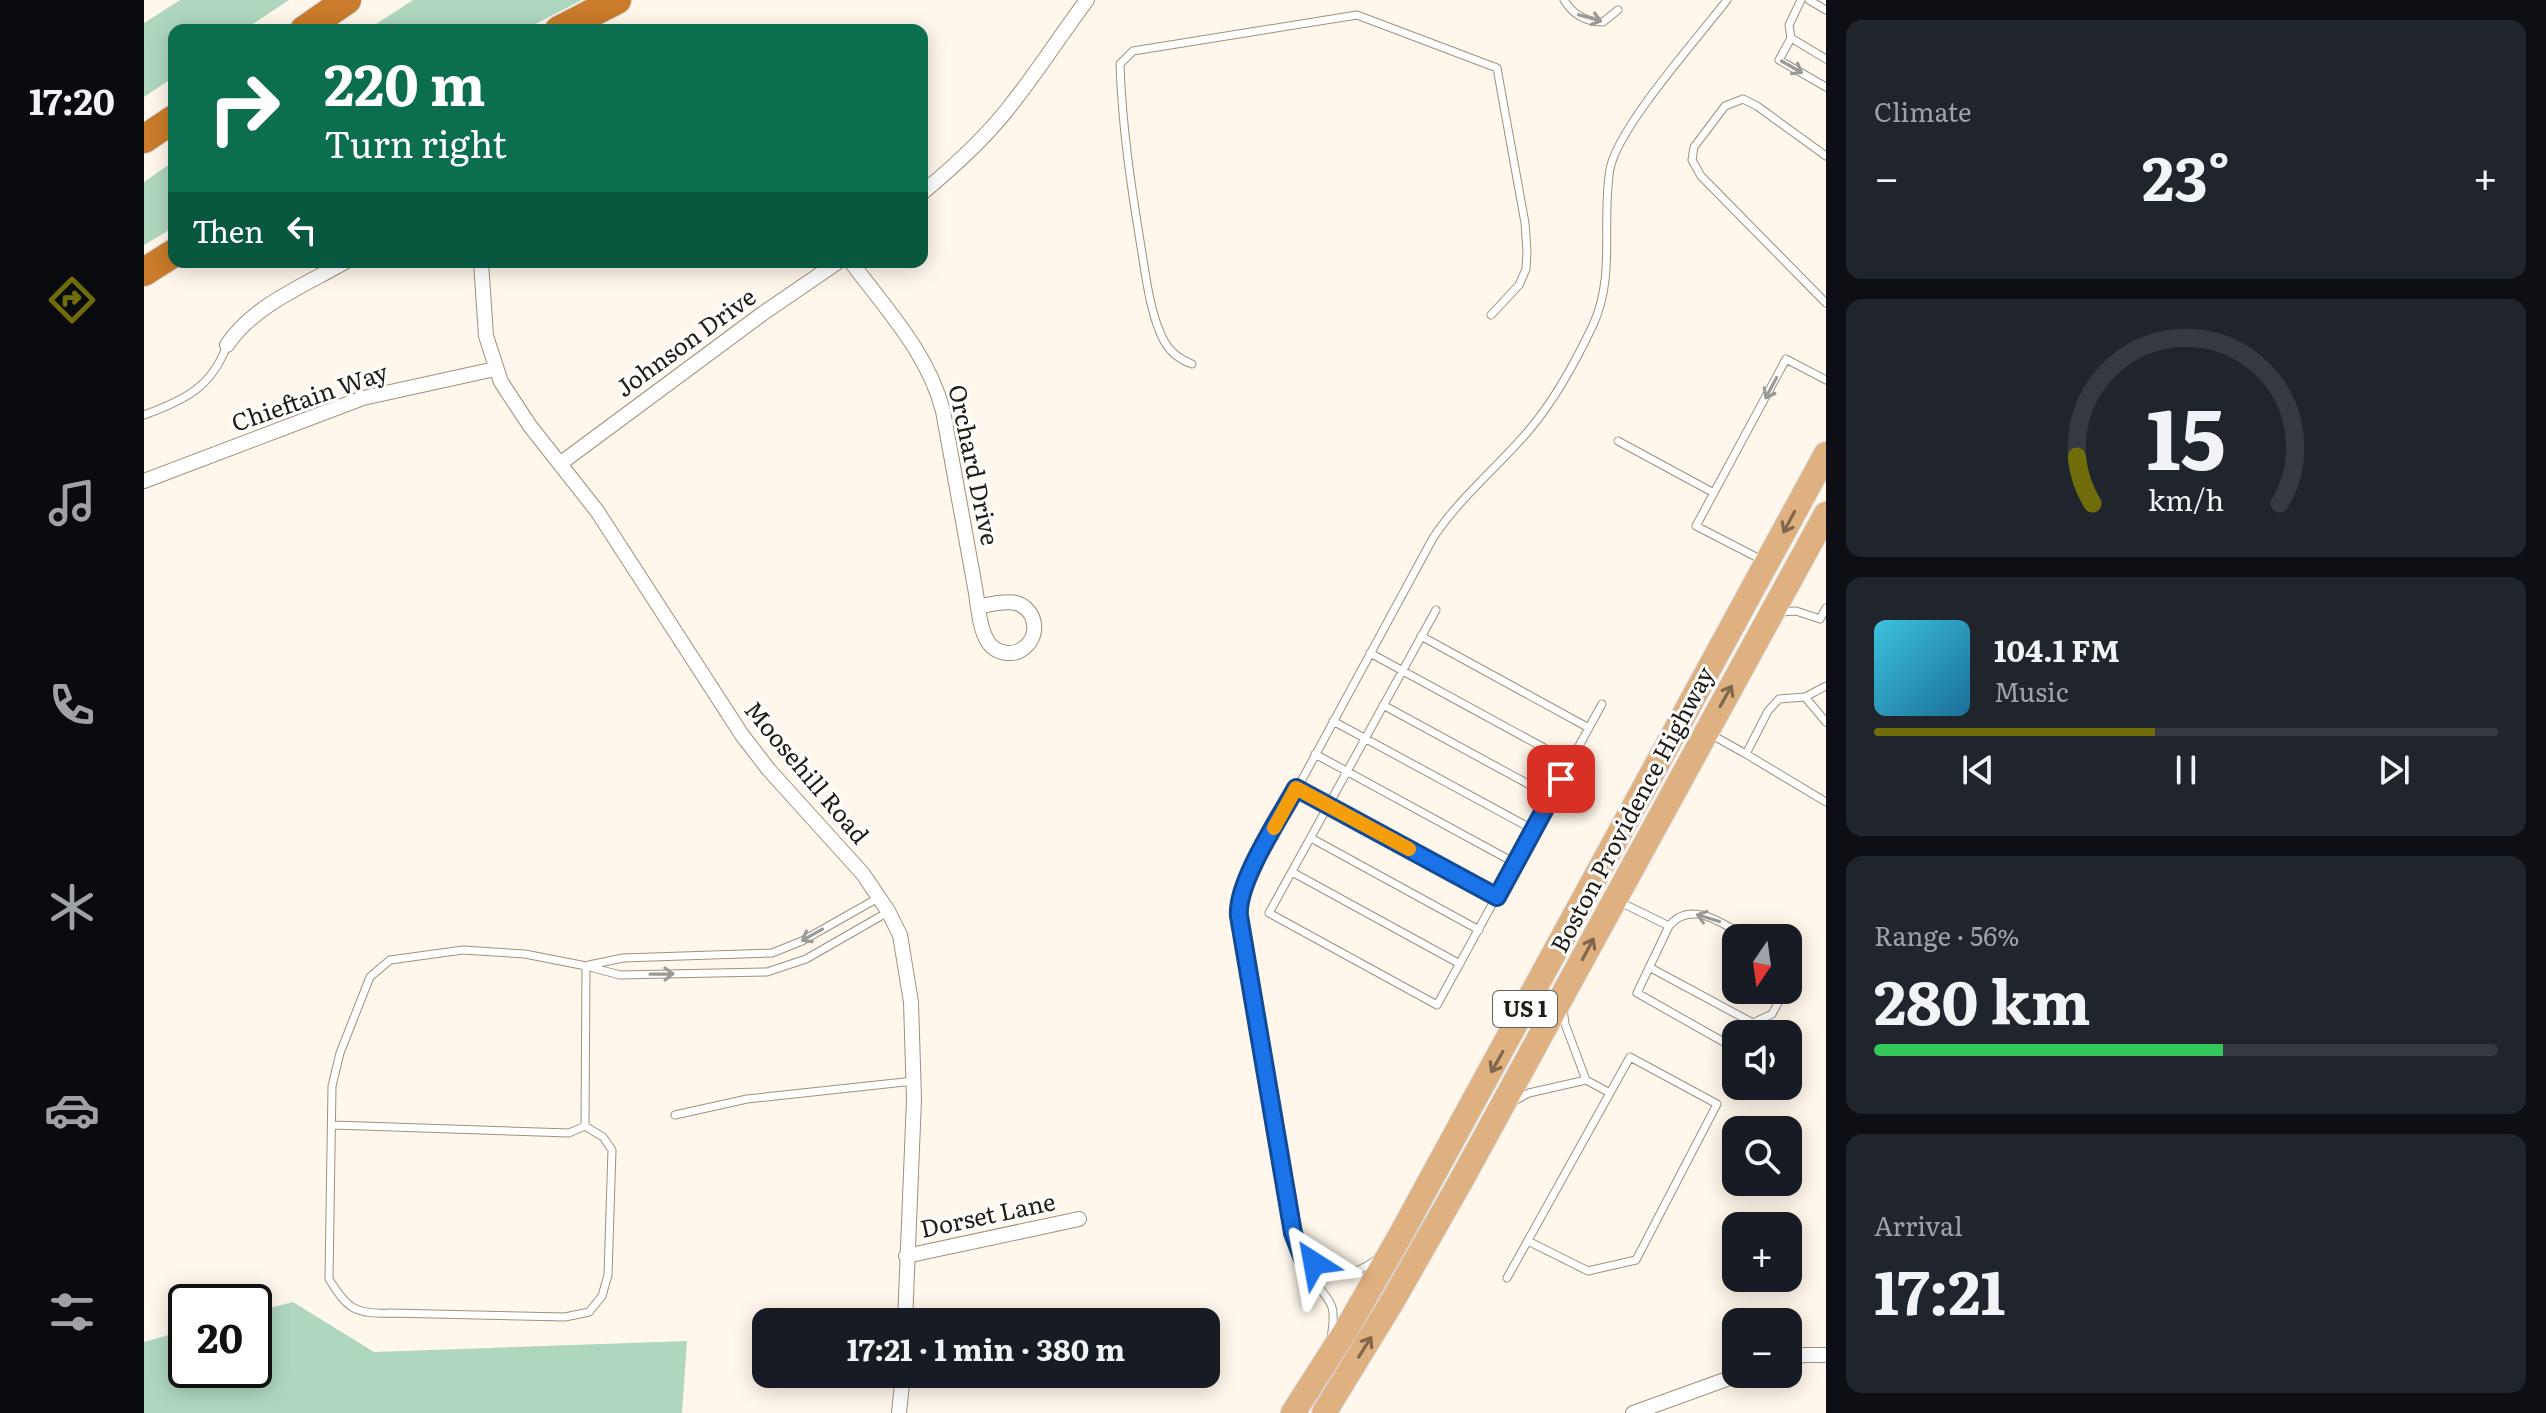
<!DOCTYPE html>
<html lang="en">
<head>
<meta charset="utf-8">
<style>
	:root { --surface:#171b24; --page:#20242c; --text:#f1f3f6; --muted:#9ea1a6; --line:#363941; --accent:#716d0b }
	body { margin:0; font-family:Literata,serif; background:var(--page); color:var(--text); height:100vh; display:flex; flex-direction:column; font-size:30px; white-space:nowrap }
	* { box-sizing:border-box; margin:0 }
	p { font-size:26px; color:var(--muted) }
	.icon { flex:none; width:44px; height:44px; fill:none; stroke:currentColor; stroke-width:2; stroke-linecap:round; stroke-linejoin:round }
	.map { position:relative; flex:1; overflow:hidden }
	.drawer { display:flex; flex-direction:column; gap:20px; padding:20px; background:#0d0f14; width:720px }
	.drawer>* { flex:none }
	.top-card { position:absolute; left:24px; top:24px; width:760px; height:244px; border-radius:16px; box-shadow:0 4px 20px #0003; background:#0b6e4f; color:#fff; overflow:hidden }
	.needle { width:52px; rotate:193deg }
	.buttons { position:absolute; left:1578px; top:924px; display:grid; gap:16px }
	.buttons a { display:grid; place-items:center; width:80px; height:80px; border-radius:16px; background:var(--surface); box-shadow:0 4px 20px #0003; font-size:40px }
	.speed { position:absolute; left:24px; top:1284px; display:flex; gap:16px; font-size:40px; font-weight:700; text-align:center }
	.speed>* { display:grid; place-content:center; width:104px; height:104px; border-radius:50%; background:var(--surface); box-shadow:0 4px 20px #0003; line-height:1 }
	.speed .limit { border:4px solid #111; border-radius:12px; background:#fff; color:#111 }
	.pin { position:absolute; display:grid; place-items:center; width:68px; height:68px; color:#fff; margin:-34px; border-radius:16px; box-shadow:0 4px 12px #0006 }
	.me { position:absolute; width:88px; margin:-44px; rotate:326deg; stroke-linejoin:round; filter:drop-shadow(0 0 6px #0008) }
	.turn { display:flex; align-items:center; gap:28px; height:168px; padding:0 24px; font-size:36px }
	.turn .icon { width:104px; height:104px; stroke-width:2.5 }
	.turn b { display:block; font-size:56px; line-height:68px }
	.then { display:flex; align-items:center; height:76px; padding:0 24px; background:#0003; gap:16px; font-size:30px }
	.big { font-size:60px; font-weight:700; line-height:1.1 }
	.drawer .card { flex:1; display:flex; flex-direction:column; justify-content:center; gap:12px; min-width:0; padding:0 28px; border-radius:16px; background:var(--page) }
	.drawer .dial { align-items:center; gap:0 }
	.dial svg { height:208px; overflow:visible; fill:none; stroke:var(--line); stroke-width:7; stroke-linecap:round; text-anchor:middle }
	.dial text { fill:var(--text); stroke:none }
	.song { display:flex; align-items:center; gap:24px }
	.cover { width:96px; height:96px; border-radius:12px; background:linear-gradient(135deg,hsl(190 70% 55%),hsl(200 70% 35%)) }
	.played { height:8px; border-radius:4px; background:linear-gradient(90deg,var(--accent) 45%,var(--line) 45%) }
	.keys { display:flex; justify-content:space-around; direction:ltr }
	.heat { display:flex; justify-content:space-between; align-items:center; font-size:44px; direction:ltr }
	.charge { height:12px; border-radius:6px; background:linear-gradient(90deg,#34c759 56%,var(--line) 0) }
	.trip { position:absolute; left:608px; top:1308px; width:468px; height:80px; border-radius:16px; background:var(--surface); box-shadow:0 4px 20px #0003; font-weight:700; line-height:80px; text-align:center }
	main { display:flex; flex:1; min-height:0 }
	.menu { display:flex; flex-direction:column; width:144px; justify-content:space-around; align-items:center; background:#090b0e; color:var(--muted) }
	.menu .icon { width:56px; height:56px }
	.menu .active { color:var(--accent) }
	.menu b { font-size:36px; color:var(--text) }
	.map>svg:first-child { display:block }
	.green { fill:#afd7bf }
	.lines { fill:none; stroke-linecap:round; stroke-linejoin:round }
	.service-casing { stroke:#9d917f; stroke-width:9 }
	.minor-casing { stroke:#9d917f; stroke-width:16 }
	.primary-casing { stroke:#d7d6d5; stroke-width:26 }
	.motorway-casing { stroke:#d7d6d5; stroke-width:30 }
	.service { stroke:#fff; stroke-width:7 }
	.minor { stroke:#fff; stroke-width:14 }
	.primary { stroke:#dfb080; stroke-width:24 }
	.motorway { stroke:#ca7b2b; stroke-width:28 }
	.oneway { stroke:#9b9996 }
	.oneway2 { stroke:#80664b }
	.route-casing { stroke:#114b97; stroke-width:20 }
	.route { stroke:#1a73e8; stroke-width:14 }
	.slow { stroke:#f59e0b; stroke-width:14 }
	.labels { text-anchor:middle; stroke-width:6; stroke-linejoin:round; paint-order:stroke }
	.shield { fill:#fff; stroke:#64615c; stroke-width:2 }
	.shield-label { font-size:22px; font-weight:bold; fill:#211d16 }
	.street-label { font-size:24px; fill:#211d16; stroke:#fff }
</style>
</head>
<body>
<main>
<nav class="menu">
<b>17:20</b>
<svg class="icon active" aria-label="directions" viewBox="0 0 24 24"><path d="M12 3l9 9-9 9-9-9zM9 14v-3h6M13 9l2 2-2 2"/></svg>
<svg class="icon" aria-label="music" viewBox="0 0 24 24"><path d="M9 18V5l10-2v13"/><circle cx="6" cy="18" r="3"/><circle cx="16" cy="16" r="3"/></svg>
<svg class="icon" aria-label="phone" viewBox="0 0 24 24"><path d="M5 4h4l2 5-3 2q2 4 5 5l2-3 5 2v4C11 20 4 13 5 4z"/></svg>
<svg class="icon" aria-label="climate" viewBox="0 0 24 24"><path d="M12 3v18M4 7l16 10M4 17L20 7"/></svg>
<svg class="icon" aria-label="car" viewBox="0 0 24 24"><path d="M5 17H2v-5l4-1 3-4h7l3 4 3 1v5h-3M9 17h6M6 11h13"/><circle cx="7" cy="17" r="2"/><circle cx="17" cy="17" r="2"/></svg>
<svg class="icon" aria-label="filters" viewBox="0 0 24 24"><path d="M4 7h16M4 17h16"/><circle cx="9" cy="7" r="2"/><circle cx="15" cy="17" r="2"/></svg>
</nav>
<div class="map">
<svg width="1682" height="1413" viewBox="0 0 1682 1413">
	<rect width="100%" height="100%" fill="#fff7eb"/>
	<path class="green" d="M 36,0 L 145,0 L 100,30 L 30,30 L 30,77 L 0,97 L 0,23 Z
		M 269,0 L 438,0 L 380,30 L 223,30 Z
		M 30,161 L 30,227 L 0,245 L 0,182 Z
		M 149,1302 L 230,1352 L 543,1341 L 538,1413 L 0,1413 L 0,1342 L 42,1330 L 42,1370 L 110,1370 L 110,1312 Z"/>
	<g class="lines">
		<defs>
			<path id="service" d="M 1420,0 C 1429,15 1442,22 1459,22 L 1474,10
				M 1657,0 L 1645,25 L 1647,38 L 1635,60 L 1682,87
				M 1665,0 L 1682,10
				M 1647,38 L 1682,59
				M 1682,156 L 1613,106 L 1599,99 L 1581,106 L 1550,147 L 1548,160 L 1557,176 L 1682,303
				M 1048,364 C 1037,360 1026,352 1020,341 C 1006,314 1002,277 997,247 C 987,186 978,126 976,64 L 989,51 L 1213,15 L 1353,68 L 1381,223 L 1383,251 L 1382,269 L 1375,285 L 1347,315
				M 0,415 C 41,400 68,387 83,345
				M 1474,441 L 1570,493
				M 1618,560 L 1552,526 L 1642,359 L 1682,380
				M 1292,610 L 1125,913 L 1293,1005 L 1458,704
				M 1636,612 L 1652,611 L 1676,619 L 1682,608
				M 1277,636 L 1445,728
				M 1226,653 L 1426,762
				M 1661,697 L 1682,722
				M 1239,705 L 1408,797
				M 1189,721 L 1390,830
				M 1568,735 L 1602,754 L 1624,711 L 1635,699 L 1661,697 L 1682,686
				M 1171,754 L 1371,863
				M 1602,754 L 1682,802
				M 1152,788 L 1353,897
				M 1167,838 L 1335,930
				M 1148,872 L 1316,964
				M 1476,902 L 1525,926
				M 319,950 L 381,954 L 442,966 L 441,1126 L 459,1137 L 468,1150 L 464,1275 L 458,1296 L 445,1312 L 421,1317 L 246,1313 C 211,1315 203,1308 185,1279 L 188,1086 L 196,1053 L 226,977 L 246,960 Z
				M 1644,963 L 1647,973 L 1644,985
				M 445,965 L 479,958 L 628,953 L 658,941 L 734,898
				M 442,966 L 476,975 L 623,972 L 662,959 L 744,912
				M 1505,967 L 1609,1023
				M 1419,1009 L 1421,1024 L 1442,1080 L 1466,1093
				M 1603,1034 L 1609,1023 L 1628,1014 L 1641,990
				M 1592,1049 L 1493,993 L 1525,926 C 1547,899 1580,924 1603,938
				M 1368,1102 L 1385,1093 L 1442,1080
				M 531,1115 L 603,1099 L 770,1081
				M 189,1125 L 425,1133 L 441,1126
				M 1159,1259 C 1191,1273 1202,1282 1233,1259
				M 1363,1278 L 1486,1057 L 1573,1104 L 1492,1260 L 1444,1271 L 1384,1241
				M 1187,1338 C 1194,1298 1184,1303 1166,1275 C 1158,1262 1153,1247 1149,1233 L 1095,916 L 1096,894 L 1289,538 C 1316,497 1355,466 1386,429 C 1412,398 1432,361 1449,325 C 1472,275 1457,222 1466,169 C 1474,127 1554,38 1583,0"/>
			<path id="minor" d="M 778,193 C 812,165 844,136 870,101 C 896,68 918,33 943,0
				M 337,262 L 342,336 L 357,382 L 386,426 L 453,511 L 598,735 L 625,770 L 719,874 L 744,911 L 756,935 L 767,1002 L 770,1099 L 761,1322
				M 707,262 C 742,309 784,353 799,411 C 809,468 820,525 830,582 C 834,600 834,626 844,642 C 852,654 870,657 881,647 C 897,634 891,608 872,603 C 860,600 846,605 835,606
				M 83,345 C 110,305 161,285 201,262
				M 417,463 L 618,314 L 694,262
				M 0,481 L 219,398 L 351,369
				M 762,1256 L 935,1219
				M 1644,1359 L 1660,1355 L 1682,1355
				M 755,1413 L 759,1374
				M 1489,1413 L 1597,1374"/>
			<path id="primary" d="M 1149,1413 L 1202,1330 L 1256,1236 L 1682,454
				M 1180,1413 L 1248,1302 L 1318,1179 L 1682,514"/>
			<path id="motorway" d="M 160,30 L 203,0
				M 415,30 L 473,0
				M 0,139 L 30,119
				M 0,272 L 30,253"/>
		</defs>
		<use href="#service" class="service-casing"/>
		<use href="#minor" class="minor-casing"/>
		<use href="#primary" class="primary-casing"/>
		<use href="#motorway" class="motorway-casing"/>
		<use href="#service" class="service"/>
		<use href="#minor" class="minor"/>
		<use href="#primary" class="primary"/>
		<use href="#motorway" class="motorway"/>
	</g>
	<defs><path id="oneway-shaft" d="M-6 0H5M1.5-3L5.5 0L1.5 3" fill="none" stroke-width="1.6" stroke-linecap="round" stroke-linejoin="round" transform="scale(2)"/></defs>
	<g class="oneway">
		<use href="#oneway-shaft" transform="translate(1446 18) rotate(16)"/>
		<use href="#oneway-shaft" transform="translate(1648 67) rotate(30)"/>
		<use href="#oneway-shaft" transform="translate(1627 388) rotate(118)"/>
		<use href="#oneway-shaft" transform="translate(1564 918) rotate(-163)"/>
		<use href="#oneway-shaft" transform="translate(668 935) rotate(151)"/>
		<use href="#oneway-shaft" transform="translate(518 974) rotate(-1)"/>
	</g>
	<g class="oneway2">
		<use href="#oneway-shaft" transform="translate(1645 522) rotate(118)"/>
		<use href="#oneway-shaft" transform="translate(1582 696) rotate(-61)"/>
		<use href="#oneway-shaft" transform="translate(1444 949) rotate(-62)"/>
		<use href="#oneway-shaft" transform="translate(1353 1062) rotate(119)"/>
		<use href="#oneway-shaft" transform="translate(1221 1347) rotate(-58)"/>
	</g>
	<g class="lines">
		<defs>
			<path id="route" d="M 1170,1263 L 1159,1259 L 1149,1233 L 1095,916 C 1092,883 1135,819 1152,788 L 1353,897 L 1417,779"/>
		</defs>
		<use href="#route" class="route-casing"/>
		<use href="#route" class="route"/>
		<path class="slow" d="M 1130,828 L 1152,788 L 1265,849"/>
	</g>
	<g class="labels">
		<rect class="shield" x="1349" y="991" width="64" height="36" rx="6"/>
		<g class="shield-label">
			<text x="1381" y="1017">US 1</text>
		</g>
		<g class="street-label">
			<text transform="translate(542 343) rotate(-36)" y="8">Johnson Drive</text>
			<text transform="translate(166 398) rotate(-19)" y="8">Chieftain Way</text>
			<text transform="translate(829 465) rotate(78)" y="8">Orchard Drive</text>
			<text transform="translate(662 773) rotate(50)" y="8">Moosehill Road</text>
			<text transform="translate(1489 810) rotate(-62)" y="8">Boston Providence Highway</text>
			<text transform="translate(844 1216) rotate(-12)" y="8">Dorset Lane</text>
		</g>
	</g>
</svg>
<div class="buttons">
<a><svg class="needle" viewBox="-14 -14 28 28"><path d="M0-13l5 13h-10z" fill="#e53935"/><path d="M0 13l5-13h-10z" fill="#9ea1a6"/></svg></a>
<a><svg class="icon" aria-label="sound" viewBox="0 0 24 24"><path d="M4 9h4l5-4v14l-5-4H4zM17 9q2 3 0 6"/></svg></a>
<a><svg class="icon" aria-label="search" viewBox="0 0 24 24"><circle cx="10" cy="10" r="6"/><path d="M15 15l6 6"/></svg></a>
<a>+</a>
<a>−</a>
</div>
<div class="speed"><div class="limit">20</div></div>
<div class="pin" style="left:1417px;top:779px;background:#d93025"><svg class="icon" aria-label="arrive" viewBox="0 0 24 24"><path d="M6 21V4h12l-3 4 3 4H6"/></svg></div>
<svg class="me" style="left:1170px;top:1263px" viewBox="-20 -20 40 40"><path d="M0-17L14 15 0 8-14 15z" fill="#1a73e8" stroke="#fff" stroke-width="4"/></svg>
<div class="trip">17:21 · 1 min · 380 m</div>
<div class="top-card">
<div class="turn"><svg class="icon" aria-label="right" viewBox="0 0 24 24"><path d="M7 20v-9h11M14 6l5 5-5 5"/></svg><div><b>220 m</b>Turn right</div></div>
<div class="then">Then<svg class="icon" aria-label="left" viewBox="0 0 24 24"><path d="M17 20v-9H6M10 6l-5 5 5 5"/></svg></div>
</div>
</div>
<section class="drawer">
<div class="card"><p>Climate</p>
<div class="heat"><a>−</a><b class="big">23°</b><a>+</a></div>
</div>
<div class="card dial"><svg viewBox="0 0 100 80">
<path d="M14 69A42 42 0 1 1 86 69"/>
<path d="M14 69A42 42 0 0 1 8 51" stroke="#716d0b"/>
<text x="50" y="56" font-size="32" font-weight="700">15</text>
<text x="50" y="72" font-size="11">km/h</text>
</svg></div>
<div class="card">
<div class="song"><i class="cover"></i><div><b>104.1 FM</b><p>Music</p></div></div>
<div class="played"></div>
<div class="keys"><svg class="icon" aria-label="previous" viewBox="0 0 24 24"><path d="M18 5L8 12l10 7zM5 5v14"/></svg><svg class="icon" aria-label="pause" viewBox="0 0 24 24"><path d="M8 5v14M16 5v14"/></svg><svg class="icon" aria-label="next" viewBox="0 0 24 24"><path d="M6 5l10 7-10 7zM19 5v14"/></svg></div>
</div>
<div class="card"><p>Range · 56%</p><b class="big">280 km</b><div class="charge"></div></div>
<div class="card"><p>Arrival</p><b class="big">17:21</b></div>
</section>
</main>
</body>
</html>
